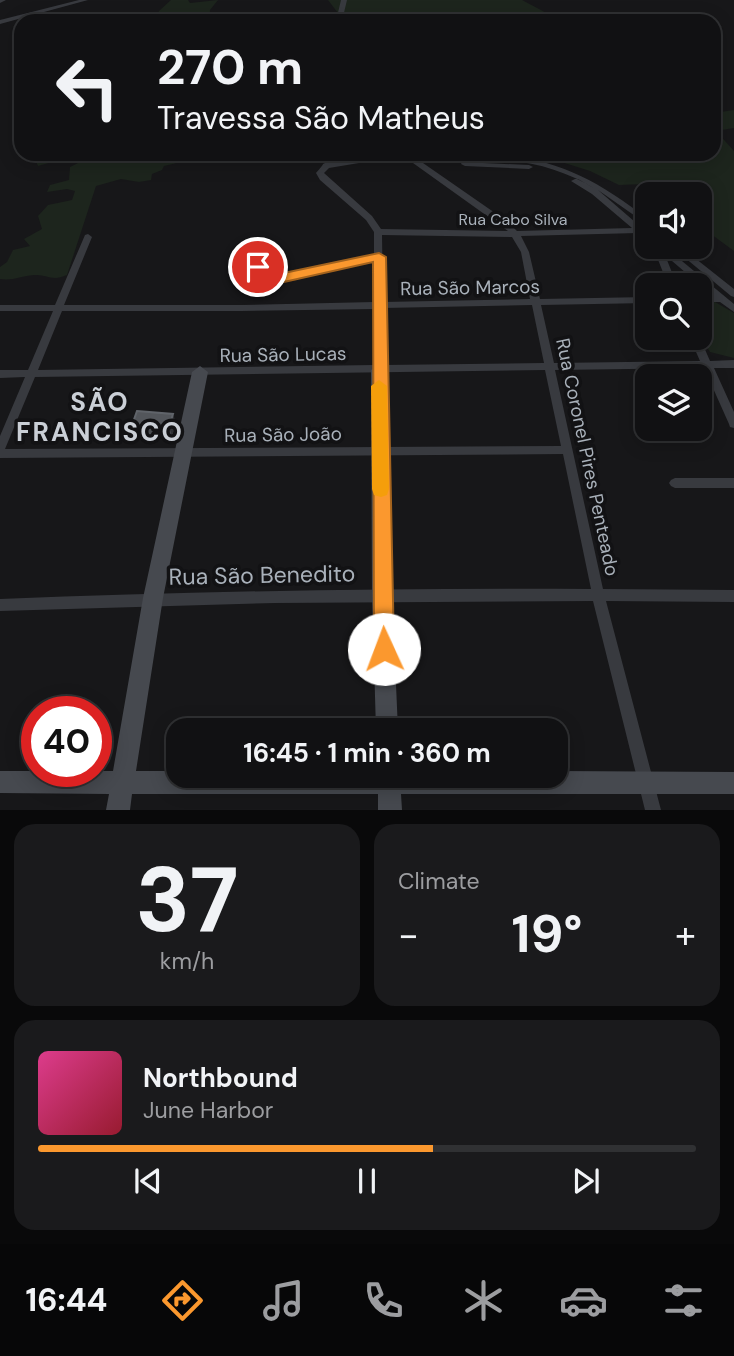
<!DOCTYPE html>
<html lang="en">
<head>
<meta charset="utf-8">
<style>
	:root { --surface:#111113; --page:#1a1a1c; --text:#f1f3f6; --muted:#9c9da0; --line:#303133; --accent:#fb982e }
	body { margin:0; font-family:"DM Sans",sans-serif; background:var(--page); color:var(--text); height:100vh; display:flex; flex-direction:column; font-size:26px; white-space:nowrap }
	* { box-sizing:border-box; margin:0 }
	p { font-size:23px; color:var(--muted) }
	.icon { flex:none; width:38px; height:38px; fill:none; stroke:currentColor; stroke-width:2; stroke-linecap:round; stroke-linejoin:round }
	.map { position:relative; height:810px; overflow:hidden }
	.panel { display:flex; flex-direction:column; gap:14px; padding:14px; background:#09090a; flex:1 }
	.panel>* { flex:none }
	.guide { position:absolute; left:14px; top:14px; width:707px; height:147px; border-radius:21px; box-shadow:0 4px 18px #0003,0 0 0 2px var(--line); background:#111113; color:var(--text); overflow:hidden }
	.fabs { position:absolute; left:635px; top:182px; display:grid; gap:14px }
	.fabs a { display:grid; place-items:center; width:77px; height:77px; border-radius:14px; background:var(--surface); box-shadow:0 4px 18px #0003,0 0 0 2px var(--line); font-size:35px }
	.speed { position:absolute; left:21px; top:696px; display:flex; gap:14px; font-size:35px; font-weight:700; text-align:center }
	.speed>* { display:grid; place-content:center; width:91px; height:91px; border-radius:50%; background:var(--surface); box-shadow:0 4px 18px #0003,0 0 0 2px var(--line); line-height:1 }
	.speed .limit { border:10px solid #d22; background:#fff; color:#111 }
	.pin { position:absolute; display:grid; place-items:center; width:60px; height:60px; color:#fff; margin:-30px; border:4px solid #fff; border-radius:50%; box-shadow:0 2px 7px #0007 }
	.me { position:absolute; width:77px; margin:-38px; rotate:358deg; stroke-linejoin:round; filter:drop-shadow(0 0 5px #0008) }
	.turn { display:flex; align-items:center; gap:24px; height:147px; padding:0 28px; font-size:32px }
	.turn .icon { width:91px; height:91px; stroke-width:2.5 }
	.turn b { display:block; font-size:49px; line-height:60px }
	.big { font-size:52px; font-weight:700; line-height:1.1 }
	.panel .card { flex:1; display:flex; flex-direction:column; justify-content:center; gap:10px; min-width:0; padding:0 24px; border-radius:21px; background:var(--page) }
	.panel .dial { align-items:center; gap:0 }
	.dial b { font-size:91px; line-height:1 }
	.song { display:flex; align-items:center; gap:21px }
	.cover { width:84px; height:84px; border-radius:10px; background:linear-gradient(135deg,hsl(330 70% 55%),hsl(350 70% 35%)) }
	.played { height:7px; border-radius:4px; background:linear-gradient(90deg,var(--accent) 60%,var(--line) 60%) }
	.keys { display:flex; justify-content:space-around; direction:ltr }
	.heat { display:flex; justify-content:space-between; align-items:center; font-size:38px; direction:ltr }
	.panel .tiles { flex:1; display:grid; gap:14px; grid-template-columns:1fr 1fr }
	.card:last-child { grid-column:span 2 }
	.trip { position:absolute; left:166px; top:718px; width:402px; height:70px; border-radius:21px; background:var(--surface); box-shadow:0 4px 18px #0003,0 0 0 2px var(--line); font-weight:700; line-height:70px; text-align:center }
	.dock { display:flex; height:112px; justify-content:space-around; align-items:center; background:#070708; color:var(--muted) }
	.dock .icon { width:49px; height:49px }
	.dock .active { color:var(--accent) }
	.dock b { font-size:32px; color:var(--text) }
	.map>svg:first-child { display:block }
	.green { fill:#1d251d }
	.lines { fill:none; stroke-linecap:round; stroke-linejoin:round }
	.street { fill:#383a3f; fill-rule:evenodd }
	.secondary { fill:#46494f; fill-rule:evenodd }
	.wall { fill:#484b4f }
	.shaded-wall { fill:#303135 }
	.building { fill:#53565b; stroke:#60646a; stroke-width:2 }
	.route { fill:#fb982e; stroke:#a3631e; stroke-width:2 }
	.slow { fill:#f59e0b }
	.labels { text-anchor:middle; stroke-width:7; stroke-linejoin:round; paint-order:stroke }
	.far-street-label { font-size:16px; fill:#a9b1ba; stroke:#121214 }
	.street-label { font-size:19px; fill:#a9b1ba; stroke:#121214 }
	.near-street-label { font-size:23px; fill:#a9b1ba; stroke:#121214 }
	.district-label { font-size:26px; font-weight:bold; letter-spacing:2px; fill:#cacfd6; stroke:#121214 }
</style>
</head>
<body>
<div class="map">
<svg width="734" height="810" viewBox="0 0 734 810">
	<rect width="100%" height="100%" fill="#171719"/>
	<path class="green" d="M 171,0 L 188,0 L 190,3 L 218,0 L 210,10 L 209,21 L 154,21 L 159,11 Z
		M 328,0 L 522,0 L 554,17 L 580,15 L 591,19 L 588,21 L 344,21 Z
		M 734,110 L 734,128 L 716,131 L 734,151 L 734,251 L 700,226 L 700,194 L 658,194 L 644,184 L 619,185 L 590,171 L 536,154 L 714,154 L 714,113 Z
		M 54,154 L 182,154 L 185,161 L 164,166 L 162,170 L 152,174 L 151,180 L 139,182 L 121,179 L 96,186 L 67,275 C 51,282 48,274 34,275 C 21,276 13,281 0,279 L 0,267 L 7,262 L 13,250 L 30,246 L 24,239 L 42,229 L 38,216 L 48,205 L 72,200 L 75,191 L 67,189 L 47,192 L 50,185 L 69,180 L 70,167 L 80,162 L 73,156 L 38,166 L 36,161 L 50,158 Z
		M 715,302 L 734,313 L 734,358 L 710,352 L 700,336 L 700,304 Z"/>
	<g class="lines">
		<path class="street" d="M 0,0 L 6,0 L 0,3 Z
			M 79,0 L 88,0 L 0,24 L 0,20 Z
			M 341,0 L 347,0 L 342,21 L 336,21 Z
			M 401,154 L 410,154 L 417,159 C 438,158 460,155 481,155 C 551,155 593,177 648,219 L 648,225 L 598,190 L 642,228 L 648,227 L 648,233 L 642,235 L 638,233 L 521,236 L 529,252 L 540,299 L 648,297 L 648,303 L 541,305 L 554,363 L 700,361 L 690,338 L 700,338 L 710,361 L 734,360 L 734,368 L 714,368 L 734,412 L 734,428 L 730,427 L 729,424 L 704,368 L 555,370 L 603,589 L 734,590 L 734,602 L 606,601 L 661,810 L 645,810 L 593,601 L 275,603 L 0,611 L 0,599 C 197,591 394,588 591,589 L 563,454 L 0,458 L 0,436 L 25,377 L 0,378 L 0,370 L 28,370 L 53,311 L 0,311 L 0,305 L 55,305 L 85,235 L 88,234 L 92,237 L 64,305 L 241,305 L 374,302 L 374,261 L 277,281 L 263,276 L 240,249 L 241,247 L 247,247 L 269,272 L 278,275 L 374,255 L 374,232 L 366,220 L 320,180 L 316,173 C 317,172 323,165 323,164 C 339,155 388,159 407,159 ZM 474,159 C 518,158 559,166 597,190 L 578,179 L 575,179 L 571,181 L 592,194 L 632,228 L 517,231 L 508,222 L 423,163 ZM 359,163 L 413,163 L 508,231 L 381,229 L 372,216 L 324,173 L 329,168 ZM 382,235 L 512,237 L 521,252 L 530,299 L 383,302 ZM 532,305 L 544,363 L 384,365 L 383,308 ZM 374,309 L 374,365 L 38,370 L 62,311 L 241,311 ZM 545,370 L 561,446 L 5,449 L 35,377 Z
			M 462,162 L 529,165 L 533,167 L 529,169 L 465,166 L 461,164 Z
			M 653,247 L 665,247 L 734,304 L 734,312 L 720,302 L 700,302 L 700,296 L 713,296 L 665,255 L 677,285 L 668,285 Z
			M 672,247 L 681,247 L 734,289 L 734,297 L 731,296 Z
			M 675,478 L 734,478 L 734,488 L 675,488 L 671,486 L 669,483 L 671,480 Z"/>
		<path class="secondary" d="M 379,364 L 387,370 L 392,594 L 398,730 L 376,730 L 372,594 L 371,370 Z
			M 200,366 L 208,372 L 163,598 L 136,771 L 178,771 L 178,775 L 556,775 L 556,771 L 734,772 L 734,794 L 401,794 L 402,810 L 378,810 L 378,794 L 132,794 L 130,810 L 106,810 L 109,794 L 0,793 L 0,771 L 113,771 L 143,598 L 192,372 Z"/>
	</g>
	<path class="wall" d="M 176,423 L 172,436 L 135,437 L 131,428 Z"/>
	<path class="shaded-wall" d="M 173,414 L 176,423 L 172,436 L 169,427 Z"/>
	<path class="building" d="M 137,411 L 173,414 L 169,427 L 131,428 Z"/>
	<path class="route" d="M 379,253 L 386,257 L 394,649 L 391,656 L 384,659 L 377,656 L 374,649 L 373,262 L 284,282 L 266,280 L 252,267 L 258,263 L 274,273 L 284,273 Z"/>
	<path class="slow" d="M 379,380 L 387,386 L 389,489 L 387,495 L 381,497 L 374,495 L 372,489 L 371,386 Z"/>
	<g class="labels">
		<g class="far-street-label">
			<text x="513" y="225">Rua Cabo Silva</text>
		</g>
		<g class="street-label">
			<text transform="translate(470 287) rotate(-1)" y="7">Rua São Marcos</text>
			<text transform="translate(283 354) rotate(-1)" y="7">Rua São Lucas</text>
			<text transform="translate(283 434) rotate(-1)" y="7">Rua São João</text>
			<text transform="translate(588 457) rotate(78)" y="7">Rua Coronel Pires Penteado</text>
		</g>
		<g class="near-street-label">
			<text transform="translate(262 575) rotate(-1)" y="8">Rua São Benedito</text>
		</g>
		<g class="district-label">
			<text x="100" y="411">SÃO<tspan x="100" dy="30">FRANCISCO</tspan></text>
		</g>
	</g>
</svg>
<div class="fabs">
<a><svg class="icon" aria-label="sound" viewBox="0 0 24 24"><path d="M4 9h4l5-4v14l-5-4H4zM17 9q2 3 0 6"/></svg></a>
<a><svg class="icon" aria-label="search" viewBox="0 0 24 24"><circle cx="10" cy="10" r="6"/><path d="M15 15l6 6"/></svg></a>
<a><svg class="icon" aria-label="layers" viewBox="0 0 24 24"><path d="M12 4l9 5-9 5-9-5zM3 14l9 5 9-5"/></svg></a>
</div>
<div class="speed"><div class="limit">40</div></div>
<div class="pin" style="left:258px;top:267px;background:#d93025"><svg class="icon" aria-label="arrive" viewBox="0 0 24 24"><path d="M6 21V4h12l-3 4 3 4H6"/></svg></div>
<svg class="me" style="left:384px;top:649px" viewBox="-20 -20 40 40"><circle r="19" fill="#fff"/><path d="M0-13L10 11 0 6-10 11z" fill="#fb982e"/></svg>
<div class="trip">16:45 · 1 min · 360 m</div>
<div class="guide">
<div class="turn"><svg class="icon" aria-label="left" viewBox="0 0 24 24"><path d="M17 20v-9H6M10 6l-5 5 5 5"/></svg><div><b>270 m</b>Travessa São Matheus</div></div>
</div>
</div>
<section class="panel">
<div class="tiles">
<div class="card dial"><b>37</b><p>km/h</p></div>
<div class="card"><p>Climate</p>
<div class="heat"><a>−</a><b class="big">19°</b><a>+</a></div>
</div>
<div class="card">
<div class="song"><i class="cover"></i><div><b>Northbound</b><p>June Harbor</p></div></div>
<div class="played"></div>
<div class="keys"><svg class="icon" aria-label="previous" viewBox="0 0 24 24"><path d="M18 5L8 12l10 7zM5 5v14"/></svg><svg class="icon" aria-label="pause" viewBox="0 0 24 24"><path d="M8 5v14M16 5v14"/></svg><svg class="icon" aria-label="next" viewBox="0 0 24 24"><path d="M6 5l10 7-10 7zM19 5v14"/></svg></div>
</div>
</div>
</section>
<nav class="dock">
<b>16:44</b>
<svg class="icon active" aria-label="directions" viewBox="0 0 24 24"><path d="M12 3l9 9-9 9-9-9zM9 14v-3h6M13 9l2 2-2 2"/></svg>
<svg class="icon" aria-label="music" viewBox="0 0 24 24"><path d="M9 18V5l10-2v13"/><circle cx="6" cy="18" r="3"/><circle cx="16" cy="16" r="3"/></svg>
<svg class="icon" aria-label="phone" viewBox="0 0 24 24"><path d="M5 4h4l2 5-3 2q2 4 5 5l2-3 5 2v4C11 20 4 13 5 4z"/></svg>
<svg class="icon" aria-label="climate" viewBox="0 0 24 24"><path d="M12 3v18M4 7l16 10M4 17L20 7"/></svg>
<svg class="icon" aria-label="car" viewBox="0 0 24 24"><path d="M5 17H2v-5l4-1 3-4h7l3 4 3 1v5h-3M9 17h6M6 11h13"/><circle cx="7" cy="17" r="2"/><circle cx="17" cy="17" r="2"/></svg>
<svg class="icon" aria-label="filters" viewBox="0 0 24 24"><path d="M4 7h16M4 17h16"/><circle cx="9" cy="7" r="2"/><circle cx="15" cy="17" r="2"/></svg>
</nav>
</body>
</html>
